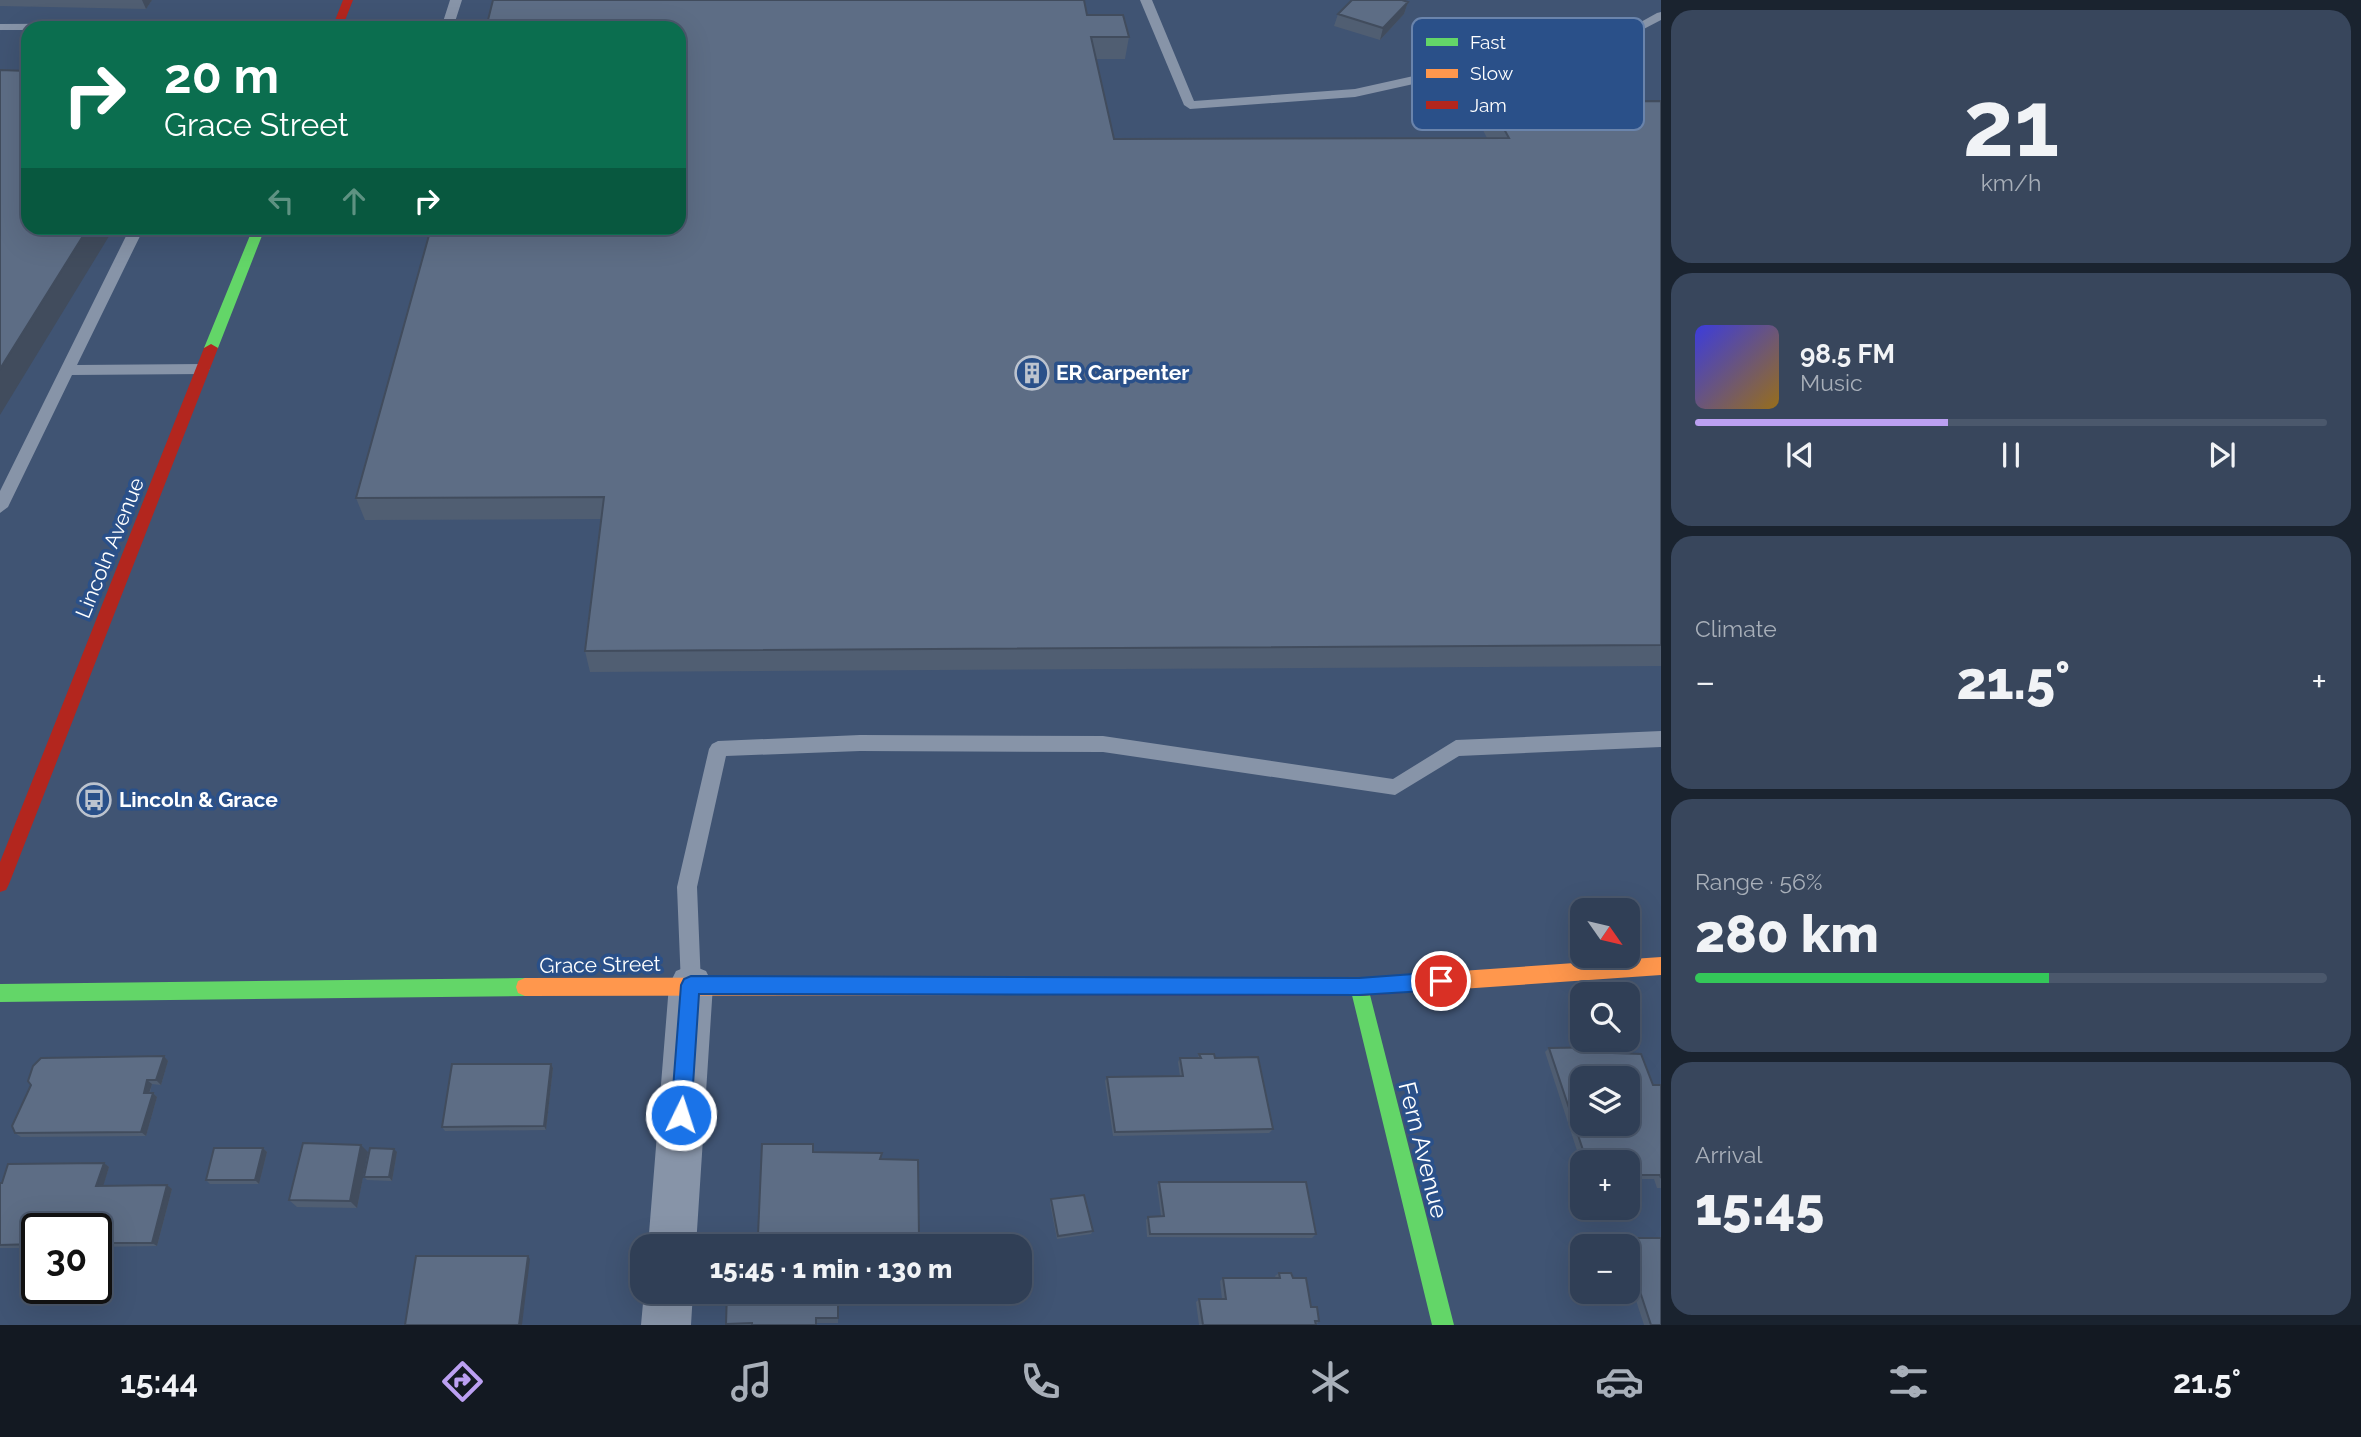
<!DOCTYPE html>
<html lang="en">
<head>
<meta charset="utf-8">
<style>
	:root { --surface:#303f56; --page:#38465c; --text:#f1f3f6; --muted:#a8afb9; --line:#4b586c; --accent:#bca0f2 }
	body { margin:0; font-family:Raleway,sans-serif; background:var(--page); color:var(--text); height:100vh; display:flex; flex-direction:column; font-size:26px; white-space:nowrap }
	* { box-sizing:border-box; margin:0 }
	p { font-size:23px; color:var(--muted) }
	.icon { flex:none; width:38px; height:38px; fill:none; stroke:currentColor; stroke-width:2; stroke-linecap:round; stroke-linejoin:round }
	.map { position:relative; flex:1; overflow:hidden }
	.panel { display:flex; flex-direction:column; gap:10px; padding:10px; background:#1a232f; width:700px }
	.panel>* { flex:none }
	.top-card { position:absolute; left:21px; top:21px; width:665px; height:214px; border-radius:21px; box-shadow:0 7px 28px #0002,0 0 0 2px var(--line); background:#0b6e4f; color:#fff; overflow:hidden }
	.needle { width:46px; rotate:124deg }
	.buttons { position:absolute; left:1570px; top:898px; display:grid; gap:14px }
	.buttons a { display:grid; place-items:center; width:70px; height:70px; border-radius:14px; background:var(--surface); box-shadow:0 7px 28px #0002,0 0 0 2px var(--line); font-size:35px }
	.speed { position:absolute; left:21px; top:1213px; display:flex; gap:14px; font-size:35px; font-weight:700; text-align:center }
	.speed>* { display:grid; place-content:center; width:91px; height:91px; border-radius:50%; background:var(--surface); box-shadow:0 7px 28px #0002,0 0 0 2px var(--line); line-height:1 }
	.speed .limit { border:4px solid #111; border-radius:10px; background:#fff; color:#111 }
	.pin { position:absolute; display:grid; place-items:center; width:60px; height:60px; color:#fff; margin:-30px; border:4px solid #fff; border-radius:50%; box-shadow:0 2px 7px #0007 }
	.me { position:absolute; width:77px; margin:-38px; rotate:4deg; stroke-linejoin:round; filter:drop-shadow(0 0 5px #0008) }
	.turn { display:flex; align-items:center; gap:24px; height:147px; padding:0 28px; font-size:32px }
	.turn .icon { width:91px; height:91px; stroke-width:2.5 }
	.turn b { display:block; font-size:49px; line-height:60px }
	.lanes { display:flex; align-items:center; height:66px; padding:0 28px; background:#0003; justify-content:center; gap:35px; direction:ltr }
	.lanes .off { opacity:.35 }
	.big { font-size:52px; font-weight:800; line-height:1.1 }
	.panel .card { flex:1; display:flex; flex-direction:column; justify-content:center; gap:10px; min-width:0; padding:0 24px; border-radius:21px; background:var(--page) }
	.panel .dial { align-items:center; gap:0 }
	.dial b { font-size:91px; line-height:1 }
	.song { display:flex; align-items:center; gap:21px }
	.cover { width:84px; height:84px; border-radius:10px; background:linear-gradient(135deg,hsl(240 70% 55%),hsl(40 70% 35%)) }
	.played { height:7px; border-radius:4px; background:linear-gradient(90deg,var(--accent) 40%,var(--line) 40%) }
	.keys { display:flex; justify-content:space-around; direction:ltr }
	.heat { display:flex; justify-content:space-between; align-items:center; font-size:38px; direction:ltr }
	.charge { height:10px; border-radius:5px; background:linear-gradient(90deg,#34c759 56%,var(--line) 0) }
	.trip { position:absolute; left:630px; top:1234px; width:402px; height:70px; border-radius:21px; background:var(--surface); box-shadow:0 7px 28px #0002,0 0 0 2px var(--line); font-weight:800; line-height:70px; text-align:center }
	.dock { display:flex; height:112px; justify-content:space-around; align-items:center; background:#131922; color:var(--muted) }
	.dock .icon { width:49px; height:49px }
	.dock .current { color:var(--accent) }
	.dock b { font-size:32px; color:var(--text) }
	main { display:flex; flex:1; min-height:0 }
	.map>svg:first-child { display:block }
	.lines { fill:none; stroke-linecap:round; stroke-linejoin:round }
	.lane { fill:#8794a8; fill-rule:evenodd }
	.street { fill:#8794a8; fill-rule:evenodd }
	.fast { fill:#63d668; fill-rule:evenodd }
	.slow { fill:#ff974d; fill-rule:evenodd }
	.jam { fill:#b3261e; fill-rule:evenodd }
	.wall { fill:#505e72 }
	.shaded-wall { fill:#414c5d }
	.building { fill:#5d6d85; stroke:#414c5d; stroke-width:2; fill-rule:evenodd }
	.route { fill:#1a73e8; stroke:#114b97; stroke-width:2 }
	.labels { text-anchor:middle; stroke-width:7; stroke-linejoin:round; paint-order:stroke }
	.poi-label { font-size:21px; font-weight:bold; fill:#fff; stroke:#2a5089; text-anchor:start }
	.street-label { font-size:21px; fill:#fff; stroke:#2a5089 }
	.near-street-label { font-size:24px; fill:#fff; stroke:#2a5089 }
	.key { fill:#2a5089; stroke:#6a84ac; stroke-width:2 }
	.key-label { font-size:19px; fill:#fff }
</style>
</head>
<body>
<main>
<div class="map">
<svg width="1661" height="1325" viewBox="0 0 1661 1325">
	<rect width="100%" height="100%" fill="#405473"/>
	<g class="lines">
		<path class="lane" d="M 450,0 L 462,0 L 453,28 L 441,28 Z
			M 1140,0 L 1152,0 L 1194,101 L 1355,89 L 1436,71 L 1565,63 L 1592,57 L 1630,28 L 1657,13 L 1661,12 L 1661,20 L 1638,32 L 1600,62 L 1565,71 L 1436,79 L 1355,97 L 1190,109 L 1184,105 Z
			M 338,22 L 342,23 L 342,27 L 28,28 L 28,30 L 0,30 L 0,24 Z
			M 130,228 L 144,228 L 77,365 L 203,364 L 210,369 L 203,374 L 72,375 L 8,507 L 0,513 L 0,491 Z
			M 1661,731 L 1661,747 L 1459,756 L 1395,795 L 1103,752 L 860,751 L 726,756 L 697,887 L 701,985 L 698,992 L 691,995 L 684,992 L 681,985 L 677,887 L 709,749 L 712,744 L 718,741 L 860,735 L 1103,736 L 1393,779 L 1456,740 Z"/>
		<path class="street" d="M 691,965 L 706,971 L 713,985 L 696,1246 L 648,1246 L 669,985 L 676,971 Z
			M 644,1292 L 693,1292 L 691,1325 L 641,1325 Z"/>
		<path class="fast" d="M 253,228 L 265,228 L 218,348 L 216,351 L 206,351 L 204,348 Z
			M 525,978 L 532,981 L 534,987 L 532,993 L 525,996 L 0,1002 L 0,984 Z
			M 1359,978 L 1366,981 L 1368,987 L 1454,1325 L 1432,1325 L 1350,987 L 1352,981 Z"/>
		<path class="slow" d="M 1661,957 L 1661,975 L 1461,989 L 1454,986 L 1452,980 L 1454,974 L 1461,971 Z
			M 1031,977 L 1038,980 L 1040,986 L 1038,992 L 1031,995 L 525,996 L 518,993 L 516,987 L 518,981 L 525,978 Z"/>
		<path class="jam" d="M 343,0 L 353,0 L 342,28 L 332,28 Z
			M 211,344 L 218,348 L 9,884 L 6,890 L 0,892 L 0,862 L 204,348 Z
			M 1461,971 L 1468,974 L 1470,980 L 1468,986 L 1461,989 L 1359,996 L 1031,995 L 1024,992 L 1022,986 L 1024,980 L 1031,977 L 1359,978 Z"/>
	</g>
	<path class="wall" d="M 0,0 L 152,0 L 146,9 L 0,6 Z
		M 1408,2 L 1404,14 L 1380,40 L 1334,26 L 1338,14 Z
		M 1087,15 L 1129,37 L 1125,59 L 1096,59 L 1114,139 L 1487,138 L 1480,124 L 1489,102 L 1661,101 L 1661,666 L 590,672 L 585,651 L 602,519 L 365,520 L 356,498 Z
		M 1549,1048 L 1613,1053 L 1653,1085 L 1661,1085 L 1661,1188 L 1657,1188 L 1654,1179 L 1628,1179 L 1628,1162 L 1582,1162 L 1582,1166 L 1545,1052 Z
		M 1199,1054 L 1215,1058 L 1273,1129 L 1269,1133 L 1113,1136 L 1105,1081 L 1107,1077 L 1180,1076 L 1178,1062 L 1180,1058 L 1198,1058 Z
		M 164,1056 L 168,1061 L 161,1085 L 152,1084 L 150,1093 L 153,1093 L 157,1097 L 146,1136 L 21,1137 L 15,1133 L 31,1085 Z
		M 551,1064 L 553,1068 L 546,1130 L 445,1131 L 442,1127 Z
		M 263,1148 L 267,1152 L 259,1184 L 210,1184 L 206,1180 Z
		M 368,1152 L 357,1208 L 297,1207 L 289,1200 Z
		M 397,1152 L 392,1181 L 367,1180 L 364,1177 Z
		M 813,1152 L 881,1159 L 919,1237 L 918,1241 L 758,1238 L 758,1235 Z
		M 104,1163 L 109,1167 L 103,1186 L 167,1185 L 172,1189 L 157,1246 L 96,1247 L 96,1228 L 37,1228 L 37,1248 L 0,1248 L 0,1183 Z
		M 1159,1182 L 1316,1234 L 1312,1238 L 1147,1237 L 1146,1220 L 1148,1217 L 1161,1216 L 1157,1185 Z
		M 1051,1199 L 1093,1231 L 1091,1234 L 1057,1239 L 1050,1203 Z
		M 1622,1238 L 1661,1238 L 1661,1325 L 1644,1325 L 1628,1276 L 1628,1246 L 1618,1246 L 1616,1242 Z
		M 1279,1273 L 1293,1278 L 1319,1321 L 1316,1325 L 1199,1325 L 1196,1302 L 1199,1299 L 1222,1299 L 1220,1281 L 1223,1278 L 1276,1278 L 1275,1276 Z
		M 727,1292 L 838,1292 L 838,1323 L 816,1323 L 816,1325 L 727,1325 Z"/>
	<path class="shaded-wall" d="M 142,0 L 152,0 L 146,9 Z
		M 1408,2 L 1404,14 L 1380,40 L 1383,28 Z
		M 88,228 L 114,228 L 0,415 L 0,369 Z
		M 164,1056 L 168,1061 L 161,1085 L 156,1080 Z
		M 551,1064 L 553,1068 L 546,1130 L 544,1126 Z
		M 147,1080 L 152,1084 L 148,1097 L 144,1093 Z
		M 153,1093 L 157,1097 L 146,1136 L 141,1132 Z
		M 361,1145 L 368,1152 L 357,1208 L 350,1201 Z
		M 263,1148 L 267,1152 L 259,1184 L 255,1180 Z
		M 394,1149 L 397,1152 L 392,1181 L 389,1177 Z
		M 104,1163 L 109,1167 L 102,1190 L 96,1186 Z
		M 167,1185 L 172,1189 L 157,1246 L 152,1243 Z
		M 528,1256 L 530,1259 L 522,1325 L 519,1325 Z"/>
	<path class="building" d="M 493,0 L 1084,0 L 1087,15 L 1123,15 L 1129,37 L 1091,37 L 1114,139 L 1509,138 L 1489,102 L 1661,101 L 1661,645 L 585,651 L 604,497 L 356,498 L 431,228 L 679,228 L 679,28 L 486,28 Z
		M 1352,0 L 1402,0 L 1408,2 L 1383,28 L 1338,14 Z
		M 0,70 L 28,71 L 28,228 L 88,228 L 0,369 Z
		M 1611,1047 L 1613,1053 L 1641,1054 L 1653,1085 L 1661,1085 L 1661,1178 L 1660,1175 L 1628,1175 L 1628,1162 L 1587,1162 L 1549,1048 ZM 1582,1078 L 1628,1078 L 1628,1124 L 1582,1124 Z
		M 1199,1054 L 1214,1054 L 1215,1058 L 1258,1057 L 1273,1129 L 1115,1132 L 1107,1077 L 1183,1076 L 1180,1058 L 1201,1058 Z
		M 164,1056 L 156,1080 L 147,1080 L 144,1093 L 153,1093 L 141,1132 L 15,1133 L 12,1126 L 31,1085 L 28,1081 L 33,1066 L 41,1058 Z
		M 452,1064 L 551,1064 L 544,1126 L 442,1127 Z
		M 303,1143 L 361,1145 L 350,1201 L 289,1200 Z
		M 762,1144 L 813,1144 L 813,1152 L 882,1153 L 880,1159 L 918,1160 L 919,1237 L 758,1235 Z
		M 214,1148 L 263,1148 L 255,1180 L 206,1180 Z
		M 370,1148 L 394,1149 L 389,1177 L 364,1177 Z
		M 104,1163 L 96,1186 L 167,1185 L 152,1243 L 96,1243 L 96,1228 L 37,1228 L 37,1244 L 0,1245 L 0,1183 L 2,1183 L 8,1164 Z
		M 1159,1182 L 1306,1182 L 1316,1234 L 1150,1234 L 1148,1217 L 1164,1216 Z
		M 1084,1195 L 1093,1231 L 1058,1236 L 1051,1199 Z
		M 1622,1238 L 1661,1238 L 1661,1325 L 1651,1325 L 1628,1255 L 1628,1246 L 1624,1246 Z
		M 416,1256 L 528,1256 L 519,1325 L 405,1325 Z
		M 1279,1273 L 1291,1273 L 1293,1278 L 1306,1278 L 1311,1307 L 1317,1307 L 1319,1321 L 1315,1321 L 1316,1325 L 1203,1325 L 1199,1299 L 1226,1299 L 1223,1278 L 1280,1278 Z
		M 727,1292 L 838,1292 L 838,1318 L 816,1318 L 816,1325 L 752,1325 L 752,1323 L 726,1324 Z"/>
	<path class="route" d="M 1441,972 L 1448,975 L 1450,981 L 1448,987 L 1441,990 L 1359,995 L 699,994 L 691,1115 L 688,1122 L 681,1125 L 674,1122 L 671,1115 L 681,985 L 684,979 L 691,976 L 1359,978 Z"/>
	<defs>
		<symbol id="building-ring" viewBox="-11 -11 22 22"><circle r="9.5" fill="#2a5089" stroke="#bcc3ce" stroke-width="1.5"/><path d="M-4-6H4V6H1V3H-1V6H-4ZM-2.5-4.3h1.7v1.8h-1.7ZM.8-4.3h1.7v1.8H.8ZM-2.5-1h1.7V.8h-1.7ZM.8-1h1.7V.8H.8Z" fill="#bcc3ce"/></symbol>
		<symbol id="bus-ring" viewBox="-11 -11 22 22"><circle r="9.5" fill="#2a5089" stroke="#bcc3ce" stroke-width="1.5"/><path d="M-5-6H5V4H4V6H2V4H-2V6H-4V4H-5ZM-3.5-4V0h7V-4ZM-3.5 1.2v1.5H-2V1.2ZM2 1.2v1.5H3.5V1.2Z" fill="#bcc3ce"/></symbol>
	</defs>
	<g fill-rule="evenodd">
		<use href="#building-ring" x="1013" y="354" width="38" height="38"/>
		<use href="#bus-ring" x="75" y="781" width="38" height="38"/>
	</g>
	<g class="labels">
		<g class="poi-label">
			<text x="1056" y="380">ER Carpenter</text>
			<text x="119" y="807">Lincoln &amp; Grace</text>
		</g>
		<g class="street-label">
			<text transform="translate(110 548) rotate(-68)" y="7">Lincoln Avenue</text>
			<text transform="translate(600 965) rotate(-1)" y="7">Grace Street</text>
		</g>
		<g class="near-street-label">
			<text transform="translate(1423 1150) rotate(76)" y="8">Fern Avenue</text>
		</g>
	</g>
	<rect x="1412" y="18" width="232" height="112" rx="10" class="key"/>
	<rect x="1426" y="38" width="32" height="8" fill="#63d668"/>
	<rect x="1426" y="69" width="32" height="9" fill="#ff974d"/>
	<rect x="1426" y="101" width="32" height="8" fill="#b3261e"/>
	<g class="key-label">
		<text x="1470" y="49">Fast</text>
		<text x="1470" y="80">Slow</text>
		<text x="1470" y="112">Jam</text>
	</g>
</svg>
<div class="buttons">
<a><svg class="needle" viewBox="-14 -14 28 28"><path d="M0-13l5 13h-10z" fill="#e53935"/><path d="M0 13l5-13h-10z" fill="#a8afb9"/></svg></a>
<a><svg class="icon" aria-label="search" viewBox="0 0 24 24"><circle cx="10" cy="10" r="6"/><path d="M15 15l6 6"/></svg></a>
<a><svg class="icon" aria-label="layers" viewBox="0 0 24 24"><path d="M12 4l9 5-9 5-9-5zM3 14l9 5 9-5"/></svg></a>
<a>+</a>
<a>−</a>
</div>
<div class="speed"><div class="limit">30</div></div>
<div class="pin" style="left:1441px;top:981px;background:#d93025"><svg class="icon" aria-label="arrive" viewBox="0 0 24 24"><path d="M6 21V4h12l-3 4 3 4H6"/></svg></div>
<svg class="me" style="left:681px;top:1115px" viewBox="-20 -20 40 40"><circle r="17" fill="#1a73e8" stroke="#fff" stroke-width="3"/><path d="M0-11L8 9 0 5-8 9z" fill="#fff"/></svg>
<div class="trip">15:45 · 1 min · 130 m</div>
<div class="top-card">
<div class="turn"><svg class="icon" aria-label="right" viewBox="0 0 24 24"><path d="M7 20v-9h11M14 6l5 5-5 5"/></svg><div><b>20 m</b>Grace Street</div></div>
<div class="lanes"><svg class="icon off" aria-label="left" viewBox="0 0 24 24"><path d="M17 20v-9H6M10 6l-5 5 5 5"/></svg><svg class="icon off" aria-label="ahead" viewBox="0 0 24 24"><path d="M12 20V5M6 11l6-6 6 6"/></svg><svg class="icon" aria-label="right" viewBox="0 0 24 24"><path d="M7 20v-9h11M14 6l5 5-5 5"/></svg></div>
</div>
</div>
<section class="panel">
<div class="card dial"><b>21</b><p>km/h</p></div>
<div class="card">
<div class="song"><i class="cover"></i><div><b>98.5 FM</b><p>Music</p></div></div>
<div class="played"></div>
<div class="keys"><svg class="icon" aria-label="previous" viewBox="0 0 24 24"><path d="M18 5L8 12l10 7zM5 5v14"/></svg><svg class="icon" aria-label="pause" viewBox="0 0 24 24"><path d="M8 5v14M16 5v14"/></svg><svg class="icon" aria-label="next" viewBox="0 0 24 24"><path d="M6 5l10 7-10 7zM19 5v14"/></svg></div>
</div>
<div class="card"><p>Climate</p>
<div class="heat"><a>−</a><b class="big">21.5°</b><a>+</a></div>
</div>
<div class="card"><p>Range · 56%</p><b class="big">280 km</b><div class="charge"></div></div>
<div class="card"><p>Arrival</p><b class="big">15:45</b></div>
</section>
</main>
<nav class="dock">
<b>15:44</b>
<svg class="icon current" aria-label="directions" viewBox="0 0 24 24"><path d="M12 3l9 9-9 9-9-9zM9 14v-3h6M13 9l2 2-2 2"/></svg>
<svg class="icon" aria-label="music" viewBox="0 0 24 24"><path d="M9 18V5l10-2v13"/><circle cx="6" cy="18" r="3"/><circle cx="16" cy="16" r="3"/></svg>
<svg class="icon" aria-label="phone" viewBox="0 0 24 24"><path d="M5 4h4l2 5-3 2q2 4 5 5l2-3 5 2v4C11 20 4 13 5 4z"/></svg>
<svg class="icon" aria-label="climate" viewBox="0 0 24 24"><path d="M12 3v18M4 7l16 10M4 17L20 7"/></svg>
<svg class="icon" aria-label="car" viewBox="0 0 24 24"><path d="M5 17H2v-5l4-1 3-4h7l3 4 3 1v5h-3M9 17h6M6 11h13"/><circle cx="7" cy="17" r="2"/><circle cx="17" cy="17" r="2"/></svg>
<svg class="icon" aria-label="filters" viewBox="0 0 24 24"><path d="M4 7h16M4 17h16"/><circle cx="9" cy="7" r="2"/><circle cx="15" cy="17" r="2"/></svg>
<b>21.5°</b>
</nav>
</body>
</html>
